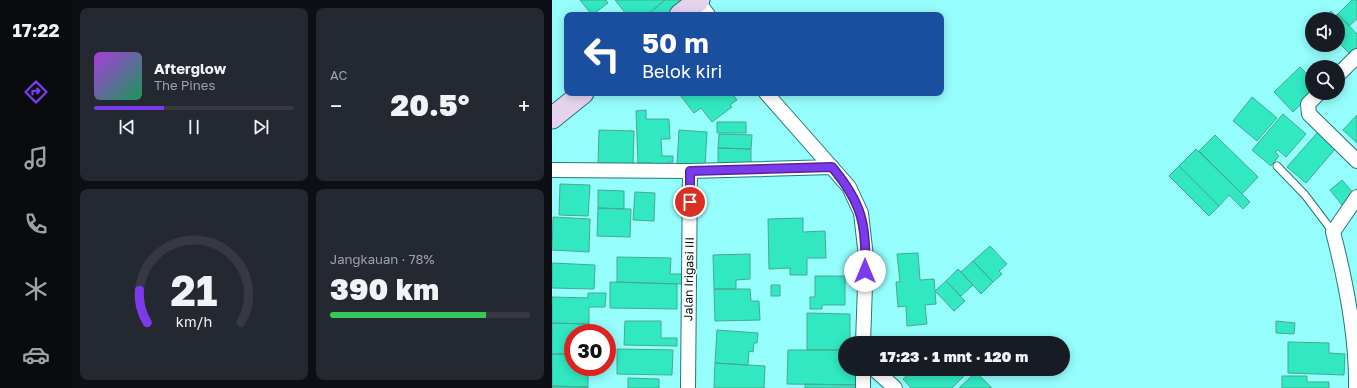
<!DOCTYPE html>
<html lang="id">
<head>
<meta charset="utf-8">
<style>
	:root { --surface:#171b24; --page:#242831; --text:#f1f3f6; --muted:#9ea1a6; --line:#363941; --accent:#7c3aed }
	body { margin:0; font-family:"Golos Text",sans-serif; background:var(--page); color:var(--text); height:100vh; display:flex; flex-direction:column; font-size:15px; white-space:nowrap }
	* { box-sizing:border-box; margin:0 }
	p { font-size:13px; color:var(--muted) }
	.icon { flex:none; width:22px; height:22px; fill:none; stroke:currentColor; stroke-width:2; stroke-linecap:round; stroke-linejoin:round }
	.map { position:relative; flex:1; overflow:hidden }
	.details { display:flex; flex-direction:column; gap:8px; padding:8px; background:#0d0f14; width:480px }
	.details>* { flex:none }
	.guide { position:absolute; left:12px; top:12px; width:380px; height:84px; border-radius:8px; box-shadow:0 2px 10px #0003; background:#1a4fa0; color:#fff; overflow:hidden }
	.fabs { position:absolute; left:753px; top:12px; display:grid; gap:8px }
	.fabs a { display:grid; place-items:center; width:40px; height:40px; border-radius:50%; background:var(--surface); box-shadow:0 2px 10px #0003; font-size:20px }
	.speed { position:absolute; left:12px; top:324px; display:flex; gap:8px; font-size:20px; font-weight:700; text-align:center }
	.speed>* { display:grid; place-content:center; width:52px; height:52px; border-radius:50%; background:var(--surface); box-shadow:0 2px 10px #0003; line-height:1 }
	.speed .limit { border:6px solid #d22; background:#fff; color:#111 }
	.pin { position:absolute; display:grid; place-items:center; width:34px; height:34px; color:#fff; margin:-17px; border:2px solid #fff; border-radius:50%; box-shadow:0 1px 4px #0007 }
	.me { position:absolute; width:44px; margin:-22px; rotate:0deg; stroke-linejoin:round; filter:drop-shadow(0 0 3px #0008) }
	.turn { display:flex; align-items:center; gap:14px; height:84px; padding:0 12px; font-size:18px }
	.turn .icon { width:52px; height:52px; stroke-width:2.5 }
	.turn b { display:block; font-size:28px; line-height:34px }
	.big { font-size:30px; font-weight:800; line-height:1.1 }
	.details .tile { flex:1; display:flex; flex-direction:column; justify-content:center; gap:6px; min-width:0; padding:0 14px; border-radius:8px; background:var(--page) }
	.details .dial { align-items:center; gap:0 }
	.dial svg { height:104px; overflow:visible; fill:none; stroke:var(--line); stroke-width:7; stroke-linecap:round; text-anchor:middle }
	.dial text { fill:var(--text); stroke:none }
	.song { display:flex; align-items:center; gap:12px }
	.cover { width:48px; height:48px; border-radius:6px; background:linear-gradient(135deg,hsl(280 70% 55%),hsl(150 70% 35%)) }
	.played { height:4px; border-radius:2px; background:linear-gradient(90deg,var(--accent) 35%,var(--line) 35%) }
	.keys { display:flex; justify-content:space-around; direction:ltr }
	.heat { display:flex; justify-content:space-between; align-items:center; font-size:22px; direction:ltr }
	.charge { height:6px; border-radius:3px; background:linear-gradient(90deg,#34c759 78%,var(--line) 0) }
	.details .tiles { flex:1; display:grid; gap:8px; grid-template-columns:repeat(2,1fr) }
	.trip { position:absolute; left:286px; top:336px; width:232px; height:40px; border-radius:20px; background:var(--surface); box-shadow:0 2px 10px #0003; font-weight:800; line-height:40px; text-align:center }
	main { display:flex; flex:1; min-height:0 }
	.tab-bar { display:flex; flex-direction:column; width:72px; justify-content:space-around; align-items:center; background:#090b0e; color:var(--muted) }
	.tab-bar .icon { width:28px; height:28px }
	.tab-bar .current { color:var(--accent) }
	.tab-bar b { font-size:18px; color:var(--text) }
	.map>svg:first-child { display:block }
	.building { fill:#31e8c2; stroke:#49a890 }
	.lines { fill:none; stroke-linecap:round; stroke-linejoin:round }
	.lane-casing { stroke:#247877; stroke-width:9 }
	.street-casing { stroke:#247877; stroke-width:16 }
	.secondary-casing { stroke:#247877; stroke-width:23 }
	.lane { stroke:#fff; stroke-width:7 }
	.street { stroke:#fff; stroke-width:14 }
	.secondary { stroke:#e5d3ee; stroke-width:21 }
	.route-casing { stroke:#51269a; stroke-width:10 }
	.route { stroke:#7c3aed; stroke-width:7 }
	.labels { text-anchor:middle; stroke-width:3; stroke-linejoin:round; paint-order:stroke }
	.street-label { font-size:12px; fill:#001212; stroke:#fff }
</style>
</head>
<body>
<main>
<nav class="tab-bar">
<b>17:22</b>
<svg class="icon current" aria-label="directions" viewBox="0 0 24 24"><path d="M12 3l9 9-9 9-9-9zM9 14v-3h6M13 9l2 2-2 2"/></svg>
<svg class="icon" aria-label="music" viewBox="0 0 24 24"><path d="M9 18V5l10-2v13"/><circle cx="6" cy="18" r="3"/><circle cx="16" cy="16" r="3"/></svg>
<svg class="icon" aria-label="phone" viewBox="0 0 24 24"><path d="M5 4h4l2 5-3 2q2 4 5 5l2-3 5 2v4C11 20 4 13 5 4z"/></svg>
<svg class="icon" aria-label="climate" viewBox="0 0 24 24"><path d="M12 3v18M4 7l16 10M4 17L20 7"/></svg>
<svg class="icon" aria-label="car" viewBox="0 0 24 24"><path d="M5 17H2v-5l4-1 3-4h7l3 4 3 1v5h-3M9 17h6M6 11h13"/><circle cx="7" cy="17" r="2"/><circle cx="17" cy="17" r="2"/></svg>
</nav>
<section class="details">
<div class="tiles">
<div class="tile">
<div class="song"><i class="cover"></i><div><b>Afterglow</b><p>The Pines</p></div></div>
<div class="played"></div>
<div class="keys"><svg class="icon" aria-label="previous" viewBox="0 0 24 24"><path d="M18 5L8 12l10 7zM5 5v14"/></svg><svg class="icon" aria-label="pause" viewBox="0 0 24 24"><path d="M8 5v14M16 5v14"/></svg><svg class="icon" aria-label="next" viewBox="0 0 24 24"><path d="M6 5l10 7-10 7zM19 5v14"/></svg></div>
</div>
<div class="tile"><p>AC</p>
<div class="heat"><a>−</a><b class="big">20.5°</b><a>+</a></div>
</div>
<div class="tile dial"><svg viewBox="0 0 100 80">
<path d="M14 69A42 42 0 1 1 86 69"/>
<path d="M14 69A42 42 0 0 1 8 44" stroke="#7c3aed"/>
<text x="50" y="56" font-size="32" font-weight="700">21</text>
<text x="50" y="72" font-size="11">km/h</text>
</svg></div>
<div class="tile"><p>Jangkauan · 78%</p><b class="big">390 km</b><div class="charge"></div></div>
</div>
</section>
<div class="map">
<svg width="805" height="388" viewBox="0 0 805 388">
	<rect width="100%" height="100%" fill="#95fdfc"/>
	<path class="building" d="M 28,0 L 54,0 L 56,3 L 40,15 Z
		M 63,0 L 113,0 L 95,15 L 75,15 Z
		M 113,0 L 133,0 L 114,15 L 95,15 Z
		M 800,0 L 805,0 L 805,19 L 797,26 L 786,14 Z
		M 779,11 L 783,16 L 786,14 L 805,34 L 805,49 L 799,55 L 786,42 L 786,19 L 771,18 Z
		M 748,67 L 760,79 L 760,93 L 741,112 L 722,92 Z
		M 131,93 L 170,93 L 172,96 L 175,93 L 180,93 L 185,100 L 178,105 L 180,107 L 160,122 L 149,108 L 142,113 L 128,95 Z
		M 700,97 L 725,118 L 705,141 L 681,121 Z
		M 94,110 L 94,119 L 117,119 L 118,139 L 109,139 L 110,156 L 121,156 L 121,162 L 116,162 L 116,169 L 100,170 L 100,163 L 86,163 L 84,111 Z
		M 731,114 L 754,134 L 734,157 L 726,150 L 723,152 L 727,156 L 719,166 L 700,150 Z
		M 805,115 L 805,143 L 791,130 Z
		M 165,122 L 194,122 L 194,133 L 165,133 Z
		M 47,130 L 82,131 L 81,166 L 46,165 Z
		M 127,130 L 155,132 L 153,167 L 125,166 Z
		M 766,132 L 784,148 L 754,183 L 735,167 Z
		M 167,134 L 200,135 L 199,149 L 166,148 Z
		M 663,135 L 706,177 L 690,194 L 647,151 Z
		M 166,148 L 199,149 L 199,168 L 166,167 Z
		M 644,149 L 698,202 L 691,209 L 677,195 L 667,206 L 627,166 Z
		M 627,166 L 667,206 L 657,216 L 617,176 Z
		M 790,180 L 803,195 L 790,205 L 778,190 Z
		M 8,184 L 38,185 L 36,216 L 7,215 Z
		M 46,190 L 72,191 L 72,209 L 46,208 Z
		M 83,192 L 103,193 L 102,221 L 81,220 Z
		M 46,208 L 79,209 L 78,237 L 45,236 Z
		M 1,217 L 38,219 L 37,252 L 0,250 Z
		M 251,218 L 251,232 L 273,231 L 274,258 L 255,258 L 255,275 L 238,275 L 238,268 L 217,269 L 216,219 Z
		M 438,246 L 455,264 L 447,271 L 450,274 L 441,282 L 421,261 Z
		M 366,253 L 368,280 L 382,279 L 384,304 L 373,305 L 375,324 L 355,326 L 354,306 L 346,307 L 344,282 L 348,282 L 345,254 Z
		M 198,254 L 198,279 L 184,280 L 184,289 L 162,289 L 161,255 Z
		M 65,257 L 119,258 L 118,274 L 131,274 L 131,284 L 65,282 Z
		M 421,261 L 441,282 L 429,294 L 409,272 Z
		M 0,263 L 43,265 L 42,289 L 0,288 Z
		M 406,269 L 421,285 L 409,296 L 394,281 Z
		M 263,276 L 293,276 L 293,305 L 270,305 L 270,309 L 258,309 L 258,297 L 263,297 Z
		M 394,281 L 413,301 L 402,311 L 383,291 Z
		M 58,282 L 125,284 L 125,309 L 58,308 Z
		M 219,285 L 228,285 L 228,296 L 219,296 Z
		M 162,289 L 198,289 L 199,301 L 207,301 L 208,320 L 163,321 Z
		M 36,293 L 54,293 L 53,307 L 37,307 L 37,324 L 0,323 L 0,297 L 36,298 Z
		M 255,313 L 298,314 L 298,343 L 293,343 L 293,350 L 255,350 Z
		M 73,321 L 109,321 L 109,338 L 125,338 L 125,346 L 72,345 Z
		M 724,321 L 743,323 L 742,334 L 724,333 Z
		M 0,323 L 37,324 L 37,333 L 21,333 L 21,354 L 0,354 Z
		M 165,330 L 206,333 L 205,343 L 202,343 L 201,352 L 197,351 L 196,365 L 163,363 Z
		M 736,342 L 777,343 L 777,353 L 793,354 L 792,375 L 736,373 Z
		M 65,349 L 121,350 L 120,375 L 65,374 Z
		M 236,350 L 293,350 L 293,369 L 306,369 L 306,385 L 235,384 Z
		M 0,354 L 21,354 L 21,367 L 36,367 L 36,387 L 0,386 Z
		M 163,363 L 213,366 L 212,388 L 162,388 Z
		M 362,369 L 405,369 L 412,376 L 400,388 L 359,388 L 351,379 Z
		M 424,372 L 440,388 L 407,388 Z
		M 730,376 L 755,376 L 755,382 L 777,382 L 777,388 L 730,388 Z
		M 76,378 L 107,379 L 107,388 L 76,388 Z
		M 253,384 L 306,385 L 306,388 L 253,388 Z
		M 0,386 L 36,387 L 36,388 L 0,388 Z"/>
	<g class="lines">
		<defs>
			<path id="lane" d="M 725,166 L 753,195 L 781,232"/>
			<path id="street" d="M 145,0 L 156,15
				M 786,75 L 805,56
				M 214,93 L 297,187 L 309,213 L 314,257 L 311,343
				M 767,93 L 756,104 L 757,114 L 805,161
				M 0,170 L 138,171 L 280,167
				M 322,369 L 343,388
				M 136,388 L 138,171
				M 311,388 L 311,369
				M 804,388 C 805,336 794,282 781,232 L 805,197"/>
			<path id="secondary" d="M 128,15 L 147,0
				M 0,118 L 31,93"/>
		</defs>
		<use href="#lane" class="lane-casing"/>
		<use href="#street" class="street-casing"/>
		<use href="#secondary" class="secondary-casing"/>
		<use href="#lane" class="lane"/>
		<use href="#street" class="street"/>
		<use href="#secondary" class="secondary"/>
	</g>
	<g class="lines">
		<defs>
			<path id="route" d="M 138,202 L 138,171 L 280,167 C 310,203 315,225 313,271"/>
		</defs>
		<use href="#route" class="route-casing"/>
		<use href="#route" class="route"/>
	</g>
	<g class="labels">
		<g class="street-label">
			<text transform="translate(137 279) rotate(-89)" y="4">Jalan Irigasi III</text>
		</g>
	</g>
</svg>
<div class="fabs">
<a><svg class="icon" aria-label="sound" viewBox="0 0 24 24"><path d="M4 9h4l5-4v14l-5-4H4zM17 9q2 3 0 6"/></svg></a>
<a><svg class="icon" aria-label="search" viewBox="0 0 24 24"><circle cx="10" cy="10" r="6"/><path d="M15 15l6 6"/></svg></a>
</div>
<div class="speed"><div class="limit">30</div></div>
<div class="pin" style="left:138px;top:202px;background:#d93025"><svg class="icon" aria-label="arrive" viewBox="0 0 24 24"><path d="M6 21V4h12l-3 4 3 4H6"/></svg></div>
<svg class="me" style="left:313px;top:271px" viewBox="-20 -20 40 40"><circle r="19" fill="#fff"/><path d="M0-13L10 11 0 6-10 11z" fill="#7c3aed"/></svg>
<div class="trip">17:23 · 1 mnt · 120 m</div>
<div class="guide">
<div class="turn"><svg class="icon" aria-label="left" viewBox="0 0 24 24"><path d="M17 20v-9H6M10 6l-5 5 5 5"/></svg><div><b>50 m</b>Belok kiri</div></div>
</div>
</div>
</main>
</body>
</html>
